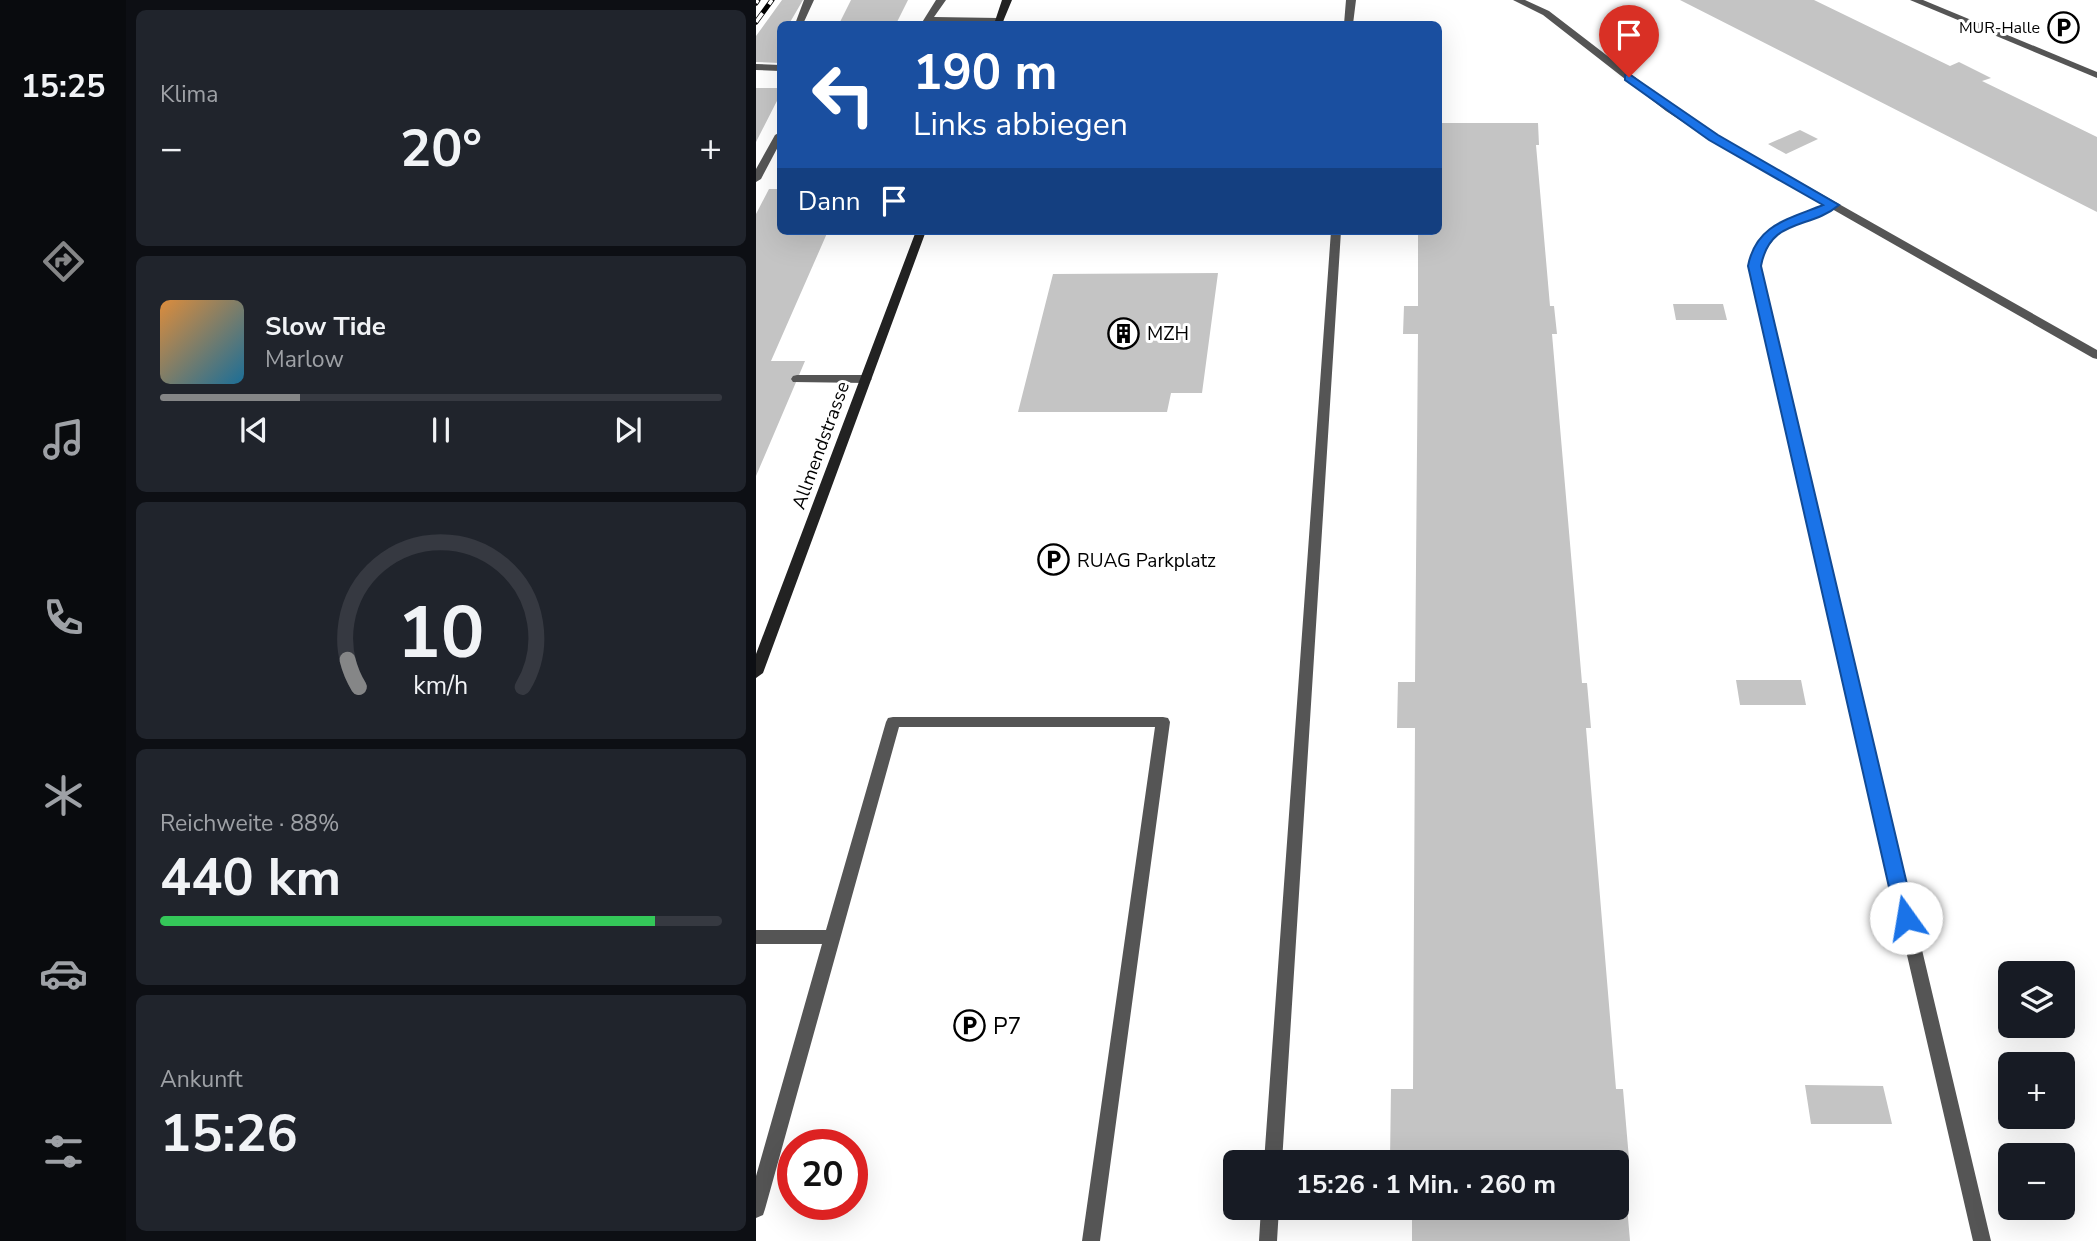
<!DOCTYPE html>
<html lang="de">
<head>
<meta charset="utf-8">
<style>
	:root { --surface:#171b24; --page:#20242c; --text:#f1f3f6; --muted:#9ea1a6; --line:#363941; --accent:#858687 }
	body { margin:0; font-family:"Nunito Sans",sans-serif; background:var(--page); color:var(--text); height:100vh; display:flex; flex-direction:column; font-size:26px; white-space:nowrap }
	* { box-sizing:border-box; margin:0 }
	p { font-size:23px; color:var(--muted) }
	.icon { flex:none; width:38px; height:38px; fill:none; stroke:currentColor; stroke-width:2; stroke-linecap:round; stroke-linejoin:round }
	.map { position:relative; flex:1; overflow:hidden }
	.panel { display:flex; flex-direction:column; gap:10px; padding:10px; background:#0d0f14; width:630px }
	.panel>* { flex:none }
	.top-card { position:absolute; left:21px; top:21px; width:665px; height:214px; border-radius:10px; box-shadow:0 7px 28px #0002; background:#1a4fa0; color:#fff; overflow:hidden }
	.buttons { position:absolute; left:1242px; top:961px; display:grid; gap:14px }
	.buttons a { display:grid; place-items:center; width:77px; height:77px; border-radius:10px; background:var(--surface); box-shadow:0 7px 28px #0002; font-size:35px }
	.speed { position:absolute; left:21px; top:1129px; display:flex; gap:14px; font-size:35px; font-weight:700; text-align:center }
	.speed>* { display:grid; place-content:center; width:91px; height:91px; border-radius:50%; background:var(--surface); box-shadow:0 7px 28px #0002; line-height:1 }
	.speed .limit { border:10px solid #d22; background:#fff; color:#111 }
	.pin { position:absolute; display:grid; place-items:center; width:60px; height:60px; color:#fff; margin:-72px -30px; border-radius:50% 50% 50% 0; rotate:-45deg; box-shadow:0 0 7px #0007 }
	.pin .icon { rotate:45deg }
	.me { position:absolute; width:77px; margin:-38px; rotate:347deg; stroke-linejoin:round; filter:drop-shadow(0 0 5px #0008) }
	.turn { display:flex; align-items:center; gap:24px; height:147px; padding:0 21px; font-size:32px }
	.turn .icon { width:91px; height:91px; stroke-width:2.5 }
	.turn b { display:block; font-size:49px; line-height:60px }
	.then { display:flex; align-items:center; height:66px; padding:0 21px; background:#0003; gap:14px; font-size:26px }
	.big { font-size:52px; font-weight:700; line-height:1.1 }
	.panel .tile { flex:1; display:flex; flex-direction:column; justify-content:center; gap:10px; min-width:0; padding:0 24px; border-radius:10px; background:var(--page) }
	.panel .dial { align-items:center; gap:0 }
	.dial svg { height:182px; overflow:visible; fill:none; stroke:var(--line); stroke-width:7; stroke-linecap:round; text-anchor:middle }
	.dial text { fill:var(--text); stroke:none }
	.song { display:flex; align-items:center; gap:21px }
	.cover { width:84px; height:84px; border-radius:10px; background:linear-gradient(135deg,hsl(30 70% 55%),hsl(200 70% 35%)) }
	.played { height:7px; border-radius:4px; background:linear-gradient(90deg,var(--accent) 25%,var(--line) 25%) }
	.keys { display:flex; justify-content:space-around; direction:ltr }
	.heat { display:flex; justify-content:space-between; align-items:center; font-size:38px; direction:ltr }
	.charge { height:10px; border-radius:5px; background:linear-gradient(90deg,#34c759 88%,var(--line) 0) }
	.trip { position:absolute; left:467px; top:1150px; width:406px; height:70px; border-radius:10px; background:var(--surface); box-shadow:0 7px 28px #0002; font-weight:700; line-height:70px; text-align:center }
	main { display:flex; flex:1; min-height:0 }
	.tabs { display:flex; flex-direction:column; width:126px; justify-content:space-around; align-items:center; background:#090b0e; color:var(--muted) }
	.tabs .icon { width:49px; height:49px }
	.tabs .selected { color:var(--accent) }
	.tabs b { font-size:32px; color:var(--text) }
	.map>svg:first-child { display:block }
	.building { fill:#c4c4c4 }
	.lines { fill:none; stroke-linecap:round; stroke-linejoin:round }
	.lane { fill:#555; fill-rule:evenodd }
	.street { fill:#555; fill-rule:evenodd }
	.secondary { fill:#222; fill-rule:evenodd }
	.rail-casing { stroke:#000; stroke-width:5 }
	.rail { stroke:#fff; stroke-width:3.5; stroke-dasharray:11; stroke-linecap:butt }
	.route { fill:#1a73e8; stroke:#114b97; stroke-width:2 }
	.labels { text-anchor:middle; stroke-width:6; stroke-linejoin:round; paint-order:stroke }
	.far-poi-label { font-size:16px; fill:#000; stroke:#fff; text-anchor:end }
	.poi-label { font-size:19px; fill:#000; stroke:#fff; text-anchor:start }
	.street-label { font-size:19px; fill:#000; stroke:#fff }
	.near-poi-label { font-size:23px; fill:#000; stroke:#fff; text-anchor:start }
</style>
</head>
<body>
<main>
<nav class="tabs">
<b>15:25</b>
<svg class="icon selected" aria-label="directions" viewBox="0 0 24 24"><path d="M12 3l9 9-9 9-9-9zM9 14v-3h6M13 9l2 2-2 2"/></svg>
<svg class="icon" aria-label="music" viewBox="0 0 24 24"><path d="M9 18V5l10-2v13"/><circle cx="6" cy="18" r="3"/><circle cx="16" cy="16" r="3"/></svg>
<svg class="icon" aria-label="phone" viewBox="0 0 24 24"><path d="M5 4h4l2 5-3 2q2 4 5 5l2-3 5 2v4C11 20 4 13 5 4z"/></svg>
<svg class="icon" aria-label="climate" viewBox="0 0 24 24"><path d="M12 3v18M4 7l16 10M4 17L20 7"/></svg>
<svg class="icon" aria-label="car" viewBox="0 0 24 24"><path d="M5 17H2v-5l4-1 3-4h7l3 4 3 1v5h-3M9 17h6M6 11h13"/><circle cx="7" cy="17" r="2"/><circle cx="17" cy="17" r="2"/></svg>
<svg class="icon" aria-label="filters" viewBox="0 0 24 24"><path d="M4 7h16M4 17h16"/><circle cx="9" cy="7" r="2"/><circle cx="15" cy="17" r="2"/></svg>
</nav>
<section class="panel">
<div class="tile"><p>Klima</p>
<div class="heat"><a>−</a><b class="big">20°</b><a>+</a></div>
</div>
<div class="tile">
<div class="song"><i class="cover"></i><div><b>Slow Tide</b><p>Marlow</p></div></div>
<div class="played"></div>
<div class="keys"><svg class="icon" aria-label="previous" viewBox="0 0 24 24"><path d="M18 5L8 12l10 7zM5 5v14"/></svg><svg class="icon" aria-label="pause" viewBox="0 0 24 24"><path d="M8 5v14M16 5v14"/></svg><svg class="icon" aria-label="next" viewBox="0 0 24 24"><path d="M6 5l10 7-10 7zM19 5v14"/></svg></div>
</div>
<div class="tile dial"><svg viewBox="0 0 100 80">
<path d="M14 69A42 42 0 1 1 86 69"/>
<path d="M14 69A42 42 0 0 1 9 57" stroke="#858687"/>
<text x="50" y="56" font-size="32" font-weight="700">10</text>
<text x="50" y="72" font-size="11">km/h</text>
</svg></div>
<div class="tile"><p>Reichweite · 88%</p><b class="big">440 km</b><div class="charge"></div></div>
<div class="tile"><p>Ankunft</p><b class="big">15:26</b></div>
</section>
<div class="map">
<svg width="1341" height="1241" viewBox="0 0 1341 1241">
	<rect width="100%" height="100%" fill="#fff"/>
	<path class="building" d="M 26,0 L 47,0 L 33,24 L 24,24 L 24,40 L 21,46 L 24,46 L 24,63 L 0,62 L 0,36 Z
		M 95,0 L 152,0 L 140,24 L 83,24 Z
		M 924,0 L 1058,0 L 1194,66 L 1203,62 L 1235,78 L 1226,81 L 1341,137 L 1341,212 Z
		M 0,88 L 24,88 L 24,95 L 0,142 Z
		M 682,123 L 782,123 L 783,145 L 780,145 L 794,306 L 798,306 L 801,334 L 796,334 L 826,683 L 831,683 L 835,728 L 830,728 L 860,1089 L 867,1089 L 873,1159 L 867,1159 L 874,1241 L 656,1241 L 656,1208 L 861,1208 L 861,1162 L 656,1162 L 656,1158 L 634,1159 L 635,1089 L 657,1089 L 659,728 L 641,728 L 642,682 L 659,682 L 662,334 L 647,334 L 648,306 L 662,306 L 662,231 L 682,231 Z
		M 1044,130 L 1062,139 L 1030,154 L 1012,144 Z
		M 13,189 L 24,189 L 24,231 L 72,231 L 15,361 L 49,361 L 0,476 L 0,214 Z
		M 462,273 L 446,393 L 415,393 L 411,412 L 262,412 L 297,274 Z
		M 917,304 L 967,304 L 971,320 L 920,320 Z
		M 980,680 L 1045,680 L 1050,705 L 984,705 Z
		M 1049,1085 L 1127,1086 L 1136,1124 L 1055,1124 Z"/>
	<g class="lines">
		<path class="lane" d="M 48,0 L 58,0 L 47,24 L 39,24 Z
			M 180,0 L 190,0 L 178,17 L 243,18 L 248,21 L 243,24 L 165,24 Z
			M 590,0 L 600,0 L 597,24 L 588,24 Z
			M 757,0 L 769,0 L 793,11 L 918,107 L 961,135 L 1341,350 L 1341,359 L 1337,358 L 1076,209 C 1042,222 1015,228 1004,266 L 1235,1241 L 1217,1241 L 992,266 C 1005,226 1032,219 1068,205 L 953,139 L 910,111 L 787,15 Z
			M 0,64 L 24,65 L 24,71 L 0,70 Z
			M 24,132 L 24,143 L 5,179 L 0,182 L 0,169 L 19,135 Z
			M 575,231 L 585,231 L 526,1162 L 508,1162 Z
			M 41,375 L 110,375 L 116,379 L 110,383 L 37,382 L 35,379 L 37,376 Z
			M 137,717 L 407,717 L 412,718 L 414,722 L 344,1241 L 326,1241 L 399,727 L 143,727 L 9,1209 L 7,1215 L 0,1218 L 0,1176 L 66,944 L 0,944 L 0,930 L 70,930 L 130,722 L 132,718 Z
			M 505,1208 L 523,1208 L 521,1241 L 503,1241 Z"/>
		<path class="street" d="M 1154,0 L 1167,0 L 1341,72 L 1341,78 Z"/>
		<path class="secondary" d="M 246,0 L 256,0 L 246,24 L 238,24 Z
			M 160,231 L 170,231 L 7,673 L 0,678 L 0,654 Z"/>
		<defs>
			<path id="rail" d="M 0,3 L 2,0
				M 0,22 L 16,0"/>
		</defs>
		<use href="#rail" class="rail-casing"/>
		<use href="#rail" class="rail"/>
	</g>
	<path class="route" d="M 873,74 L 962,135 L 1083,205 C 1054,230 1014,217 1005,266 L 1159,918 L 1156,923 L 1150,925 L 1143,923 L 1140,918 L 992,266 C 1000,224 1033,219 1067,205 L 953,140 L 869,80 L 869,75 Z"/>
	<defs>
		<symbol id="parking-ring" viewBox="-11 -11 22 22"><circle r="9.5" fill="#fff" stroke="#000" stroke-width="1.5"/><path d="M-3.5-5.5H1a3.5 3.5 0 0 1 0 7H-1V5.5H-3.5ZM-1-3.4V-.6H.8a1.4 1.4 0 0 0 0-2.8Z" fill="#000"/></symbol>
		<symbol id="building-ring" viewBox="-11 -11 22 22"><circle r="9.5" fill="#fff" stroke="#000" stroke-width="1.5"/><path d="M-4-6H4V6H1V3H-1V6H-4ZM-2.5-4.3h1.7v1.8h-1.7ZM.8-4.3h1.7v1.8H.8ZM-2.5-1h1.7V.8h-1.7ZM.8-1h1.7V.8H.8Z" fill="#000"/></symbol>
	</defs>
	<g fill-rule="evenodd">
		<use href="#parking-ring" x="1290" y="10" width="35" height="35"/>
		<use href="#building-ring" x="350" y="316" width="35" height="35"/>
		<use href="#parking-ring" x="280" y="542" width="35" height="35"/>
		<use href="#parking-ring" x="196" y="1008" width="35" height="35"/>
	</g>
	<g class="labels">
		<g class="far-poi-label">
			<text x="1284" y="33">MUR-Halle</text>
		</g>
		<g class="poi-label">
			<text x="391" y="340">MZH</text>
			<text x="321" y="567">RUAG Parkplatz</text>
		</g>
		<g class="street-label">
			<text transform="translate(64 445) rotate(-70)" y="7">Allmendstrasse</text>
		</g>
		<g class="near-poi-label">
			<text x="237" y="1034">P7</text>
		</g>
	</g>
</svg>
<div class="buttons">
<a><svg class="icon" aria-label="layers" viewBox="0 0 24 24"><path d="M12 4l9 5-9 5-9-5zM3 14l9 5 9-5"/></svg></a>
<a>+</a>
<a>−</a>
</div>
<div class="speed"><div class="limit">20</div></div>
<div class="pin" style="left:873px;top:77px;background:#d93025"><svg class="icon" aria-label="arrive" viewBox="0 0 24 24"><path d="M6 21V4h12l-3 4 3 4H6"/></svg></div>
<svg class="me" style="left:1150px;top:918px" viewBox="-20 -20 40 40"><circle r="19" fill="#fff"/><path d="M0-13L10 11 0 6-10 11z" fill="#1a73e8"/></svg>
<div class="trip">15:26 · 1 Min. · 260 m</div>
<div class="top-card">
<div class="turn"><svg class="icon" aria-label="left" viewBox="0 0 24 24"><path d="M17 20v-9H6M10 6l-5 5 5 5"/></svg><div><b>190 m</b>Links abbiegen</div></div>
<div class="then">Dann<svg class="icon" aria-label="arrive" viewBox="0 0 24 24"><path d="M6 21V4h12l-3 4 3 4H6"/></svg></div>
</div>
</div>
</main>
</body>
</html>
